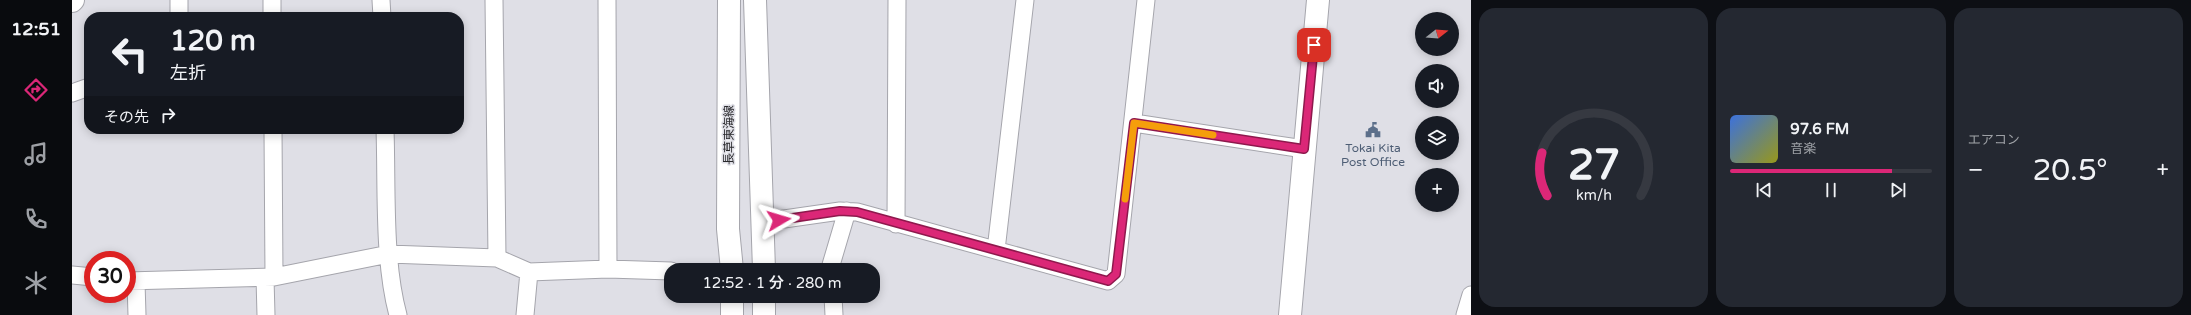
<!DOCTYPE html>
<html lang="ja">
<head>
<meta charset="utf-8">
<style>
	:root { --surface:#171b24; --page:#242831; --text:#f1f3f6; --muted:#9ea1a6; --line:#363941; --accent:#db2777 }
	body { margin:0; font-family:"Varela Round","Noto Sans JP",sans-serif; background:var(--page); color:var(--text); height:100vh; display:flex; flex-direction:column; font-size:15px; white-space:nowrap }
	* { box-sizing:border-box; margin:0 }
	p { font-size:13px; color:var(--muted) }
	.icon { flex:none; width:22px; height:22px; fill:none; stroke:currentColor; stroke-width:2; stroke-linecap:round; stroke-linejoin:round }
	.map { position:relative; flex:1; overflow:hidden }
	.side { display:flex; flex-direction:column; gap:8px; padding:8px; background:#0d0f14; width:720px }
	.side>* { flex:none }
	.hud { position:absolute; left:12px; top:12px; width:380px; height:122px; border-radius:16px; box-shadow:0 2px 10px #0003; background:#171b24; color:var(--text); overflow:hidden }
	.needle { width:26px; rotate:73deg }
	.fabs { position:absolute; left:1343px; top:12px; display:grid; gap:8px }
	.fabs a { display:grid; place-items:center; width:44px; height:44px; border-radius:50%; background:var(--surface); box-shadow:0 2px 10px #0003; font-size:20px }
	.speed { position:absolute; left:12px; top:251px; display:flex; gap:8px; font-size:20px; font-weight:700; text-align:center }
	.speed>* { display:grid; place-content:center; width:52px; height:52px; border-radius:50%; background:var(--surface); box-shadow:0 2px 10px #0003; line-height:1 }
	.speed .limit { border:6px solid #d22; background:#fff; color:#111 }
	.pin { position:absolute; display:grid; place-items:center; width:34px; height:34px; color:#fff; margin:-17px; border-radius:8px; box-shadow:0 2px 6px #0006 }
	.me { position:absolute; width:44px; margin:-22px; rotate:83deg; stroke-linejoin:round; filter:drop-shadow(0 0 3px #0008) }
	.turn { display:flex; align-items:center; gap:14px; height:84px; padding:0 20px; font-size:18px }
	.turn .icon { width:52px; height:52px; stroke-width:2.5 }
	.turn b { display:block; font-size:28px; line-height:34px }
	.then { display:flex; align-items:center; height:38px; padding:0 20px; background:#0003; gap:8px; font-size:15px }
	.big { font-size:30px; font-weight:600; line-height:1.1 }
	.side .widget { flex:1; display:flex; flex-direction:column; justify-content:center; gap:6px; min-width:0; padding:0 14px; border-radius:16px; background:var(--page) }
	.side .dial { align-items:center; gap:0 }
	.dial svg { height:104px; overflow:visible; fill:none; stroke:var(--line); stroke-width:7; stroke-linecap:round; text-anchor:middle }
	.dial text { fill:var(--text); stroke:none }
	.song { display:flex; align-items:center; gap:12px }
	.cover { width:48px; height:48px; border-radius:6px; background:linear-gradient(135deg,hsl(220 70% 55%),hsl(60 70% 35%)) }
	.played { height:4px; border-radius:2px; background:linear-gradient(90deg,var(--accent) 80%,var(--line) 80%) }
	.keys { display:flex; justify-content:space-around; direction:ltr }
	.heat { display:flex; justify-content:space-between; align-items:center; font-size:22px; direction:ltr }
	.side .tiles { flex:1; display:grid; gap:8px; grid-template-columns:repeat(3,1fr) }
	.trip { position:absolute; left:592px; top:263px; width:216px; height:40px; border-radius:16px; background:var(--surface); box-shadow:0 2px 10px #0003; font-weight:600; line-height:40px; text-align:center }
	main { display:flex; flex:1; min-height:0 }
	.menu { display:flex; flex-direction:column; width:72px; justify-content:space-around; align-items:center; background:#090b0e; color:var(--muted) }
	.menu .icon { width:28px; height:28px }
	.menu .on { color:var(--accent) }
	.menu b { font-size:18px; color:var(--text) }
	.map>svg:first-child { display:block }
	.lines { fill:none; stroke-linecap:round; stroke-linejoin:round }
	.street-casing { stroke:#a5a5ac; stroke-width:19 }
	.secondary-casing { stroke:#a5a5ac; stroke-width:24 }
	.street { stroke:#fff; stroke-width:17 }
	.secondary { stroke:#fff; stroke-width:22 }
	.route-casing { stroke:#8e194d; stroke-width:10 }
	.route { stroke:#db2777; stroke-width:7 }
	.slow { stroke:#f59e0b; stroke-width:7 }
	.labels { text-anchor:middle; stroke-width:3; stroke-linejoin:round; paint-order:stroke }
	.street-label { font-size:12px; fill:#29292c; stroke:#dfdfe6 }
	.service-label { font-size:12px; fill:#4e5e75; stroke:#dfdfe6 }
</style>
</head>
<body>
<main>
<nav class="menu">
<b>12:51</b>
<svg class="icon on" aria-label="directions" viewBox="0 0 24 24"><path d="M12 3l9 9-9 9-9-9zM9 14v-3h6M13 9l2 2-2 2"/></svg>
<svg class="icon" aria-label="music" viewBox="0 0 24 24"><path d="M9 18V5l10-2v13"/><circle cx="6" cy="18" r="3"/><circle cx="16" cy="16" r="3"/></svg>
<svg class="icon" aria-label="phone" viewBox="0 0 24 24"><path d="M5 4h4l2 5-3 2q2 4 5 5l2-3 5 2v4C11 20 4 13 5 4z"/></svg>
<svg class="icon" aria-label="climate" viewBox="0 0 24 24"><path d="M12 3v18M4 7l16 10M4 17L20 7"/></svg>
</nav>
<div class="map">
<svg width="1399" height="315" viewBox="0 0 1399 315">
	<rect width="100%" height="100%" fill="#dfdfe6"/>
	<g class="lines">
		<defs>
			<path id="street" d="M 107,0 L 107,17
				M 200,0 L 200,17
				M 309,0 L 310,17
				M 422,0 L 425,258
				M 535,0 L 536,269
				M 0,93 L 17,87
				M 1062,123 L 1232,149
				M 201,129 L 202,277
				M 313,129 C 315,187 311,260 326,315
				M 691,222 L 768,211 L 785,212 L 1036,281 L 1044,274 L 1074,0
				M 824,224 L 825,0
				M 924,250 L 953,0
				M 759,270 L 759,265 L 775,211
				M 0,275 L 21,277
				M 193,278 L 194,315
				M 55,281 L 202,277 L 317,254 L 425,258 L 457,272 L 536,269 L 599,271
				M 64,282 L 65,315
				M 761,296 L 762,315
				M 453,315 L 457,272
				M 1393,315 L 1399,295"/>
			<path id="secondary" d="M 657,0 L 656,229 L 660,270
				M 683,0 L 692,270
				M 0,1 L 1,0
				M 660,315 L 660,296
				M 692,315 L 692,296
				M 1218,315 L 1246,0"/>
		</defs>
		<use href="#street" class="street-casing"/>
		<use href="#secondary" class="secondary-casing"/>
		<use href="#street" class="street"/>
		<use href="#secondary" class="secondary"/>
	</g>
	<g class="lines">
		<defs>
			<path id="route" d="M 707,220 L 768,211 L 785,212 L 1036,281 L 1044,274 L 1062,123 L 1232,149 L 1242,45"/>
		</defs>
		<use href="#route" class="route-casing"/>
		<use href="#route" class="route"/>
		<path class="slow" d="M 1053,199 L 1062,123 L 1141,135"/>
	</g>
	<defs>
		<symbol id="civic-bare" viewBox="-9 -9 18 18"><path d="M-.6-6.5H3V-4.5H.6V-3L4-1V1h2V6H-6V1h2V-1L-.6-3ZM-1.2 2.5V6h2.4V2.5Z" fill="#5c6f8a" stroke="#dfdfe6" stroke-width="2.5" paint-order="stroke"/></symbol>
	</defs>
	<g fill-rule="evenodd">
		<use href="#civic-bare" x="1290" y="119" width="22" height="22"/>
	</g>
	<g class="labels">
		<g class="street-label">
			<text transform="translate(657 135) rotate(-90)" y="4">長草東海線</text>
		</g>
		<g class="service-label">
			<text x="1301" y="152">Tokai Kita<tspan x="1301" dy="14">Post Office</tspan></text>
		</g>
	</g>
</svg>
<div class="fabs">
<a><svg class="needle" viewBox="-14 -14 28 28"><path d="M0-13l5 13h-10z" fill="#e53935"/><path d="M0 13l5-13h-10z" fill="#9ea1a6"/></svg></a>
<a><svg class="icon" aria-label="sound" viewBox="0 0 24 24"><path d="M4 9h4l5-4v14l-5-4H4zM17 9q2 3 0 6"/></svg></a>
<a><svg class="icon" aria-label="layers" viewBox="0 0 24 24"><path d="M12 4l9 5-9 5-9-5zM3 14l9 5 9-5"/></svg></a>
<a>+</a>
</div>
<div class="speed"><div class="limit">30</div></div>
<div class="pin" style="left:1242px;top:45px;background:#d93025"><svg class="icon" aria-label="arrive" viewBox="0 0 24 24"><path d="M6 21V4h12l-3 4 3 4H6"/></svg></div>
<svg class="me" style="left:707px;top:220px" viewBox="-20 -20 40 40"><path d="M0-17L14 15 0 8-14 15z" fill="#db2777" stroke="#fff" stroke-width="4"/></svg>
<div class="trip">12:52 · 1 分 · 280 m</div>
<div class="hud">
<div class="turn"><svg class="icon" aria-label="left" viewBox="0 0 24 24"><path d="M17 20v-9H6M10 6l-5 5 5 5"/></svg><div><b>120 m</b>左折</div></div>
<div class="then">その先<svg class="icon" aria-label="right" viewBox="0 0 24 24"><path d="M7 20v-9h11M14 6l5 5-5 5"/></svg></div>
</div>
</div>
<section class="side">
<div class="tiles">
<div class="widget dial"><svg viewBox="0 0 100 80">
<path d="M14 69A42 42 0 1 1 86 69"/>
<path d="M14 69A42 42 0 0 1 10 36" stroke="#db2777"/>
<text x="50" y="56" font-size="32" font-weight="700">27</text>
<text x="50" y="72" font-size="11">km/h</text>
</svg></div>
<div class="widget">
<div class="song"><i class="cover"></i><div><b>97.6 FM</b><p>音楽</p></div></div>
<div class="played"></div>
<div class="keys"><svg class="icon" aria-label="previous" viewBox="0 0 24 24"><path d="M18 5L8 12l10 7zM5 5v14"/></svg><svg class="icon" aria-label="pause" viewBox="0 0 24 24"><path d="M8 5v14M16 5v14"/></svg><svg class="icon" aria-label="next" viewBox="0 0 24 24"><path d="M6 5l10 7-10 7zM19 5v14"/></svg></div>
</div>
<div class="widget"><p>エアコン</p>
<div class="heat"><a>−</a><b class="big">20.5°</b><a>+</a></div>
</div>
</div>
</section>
</main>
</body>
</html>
